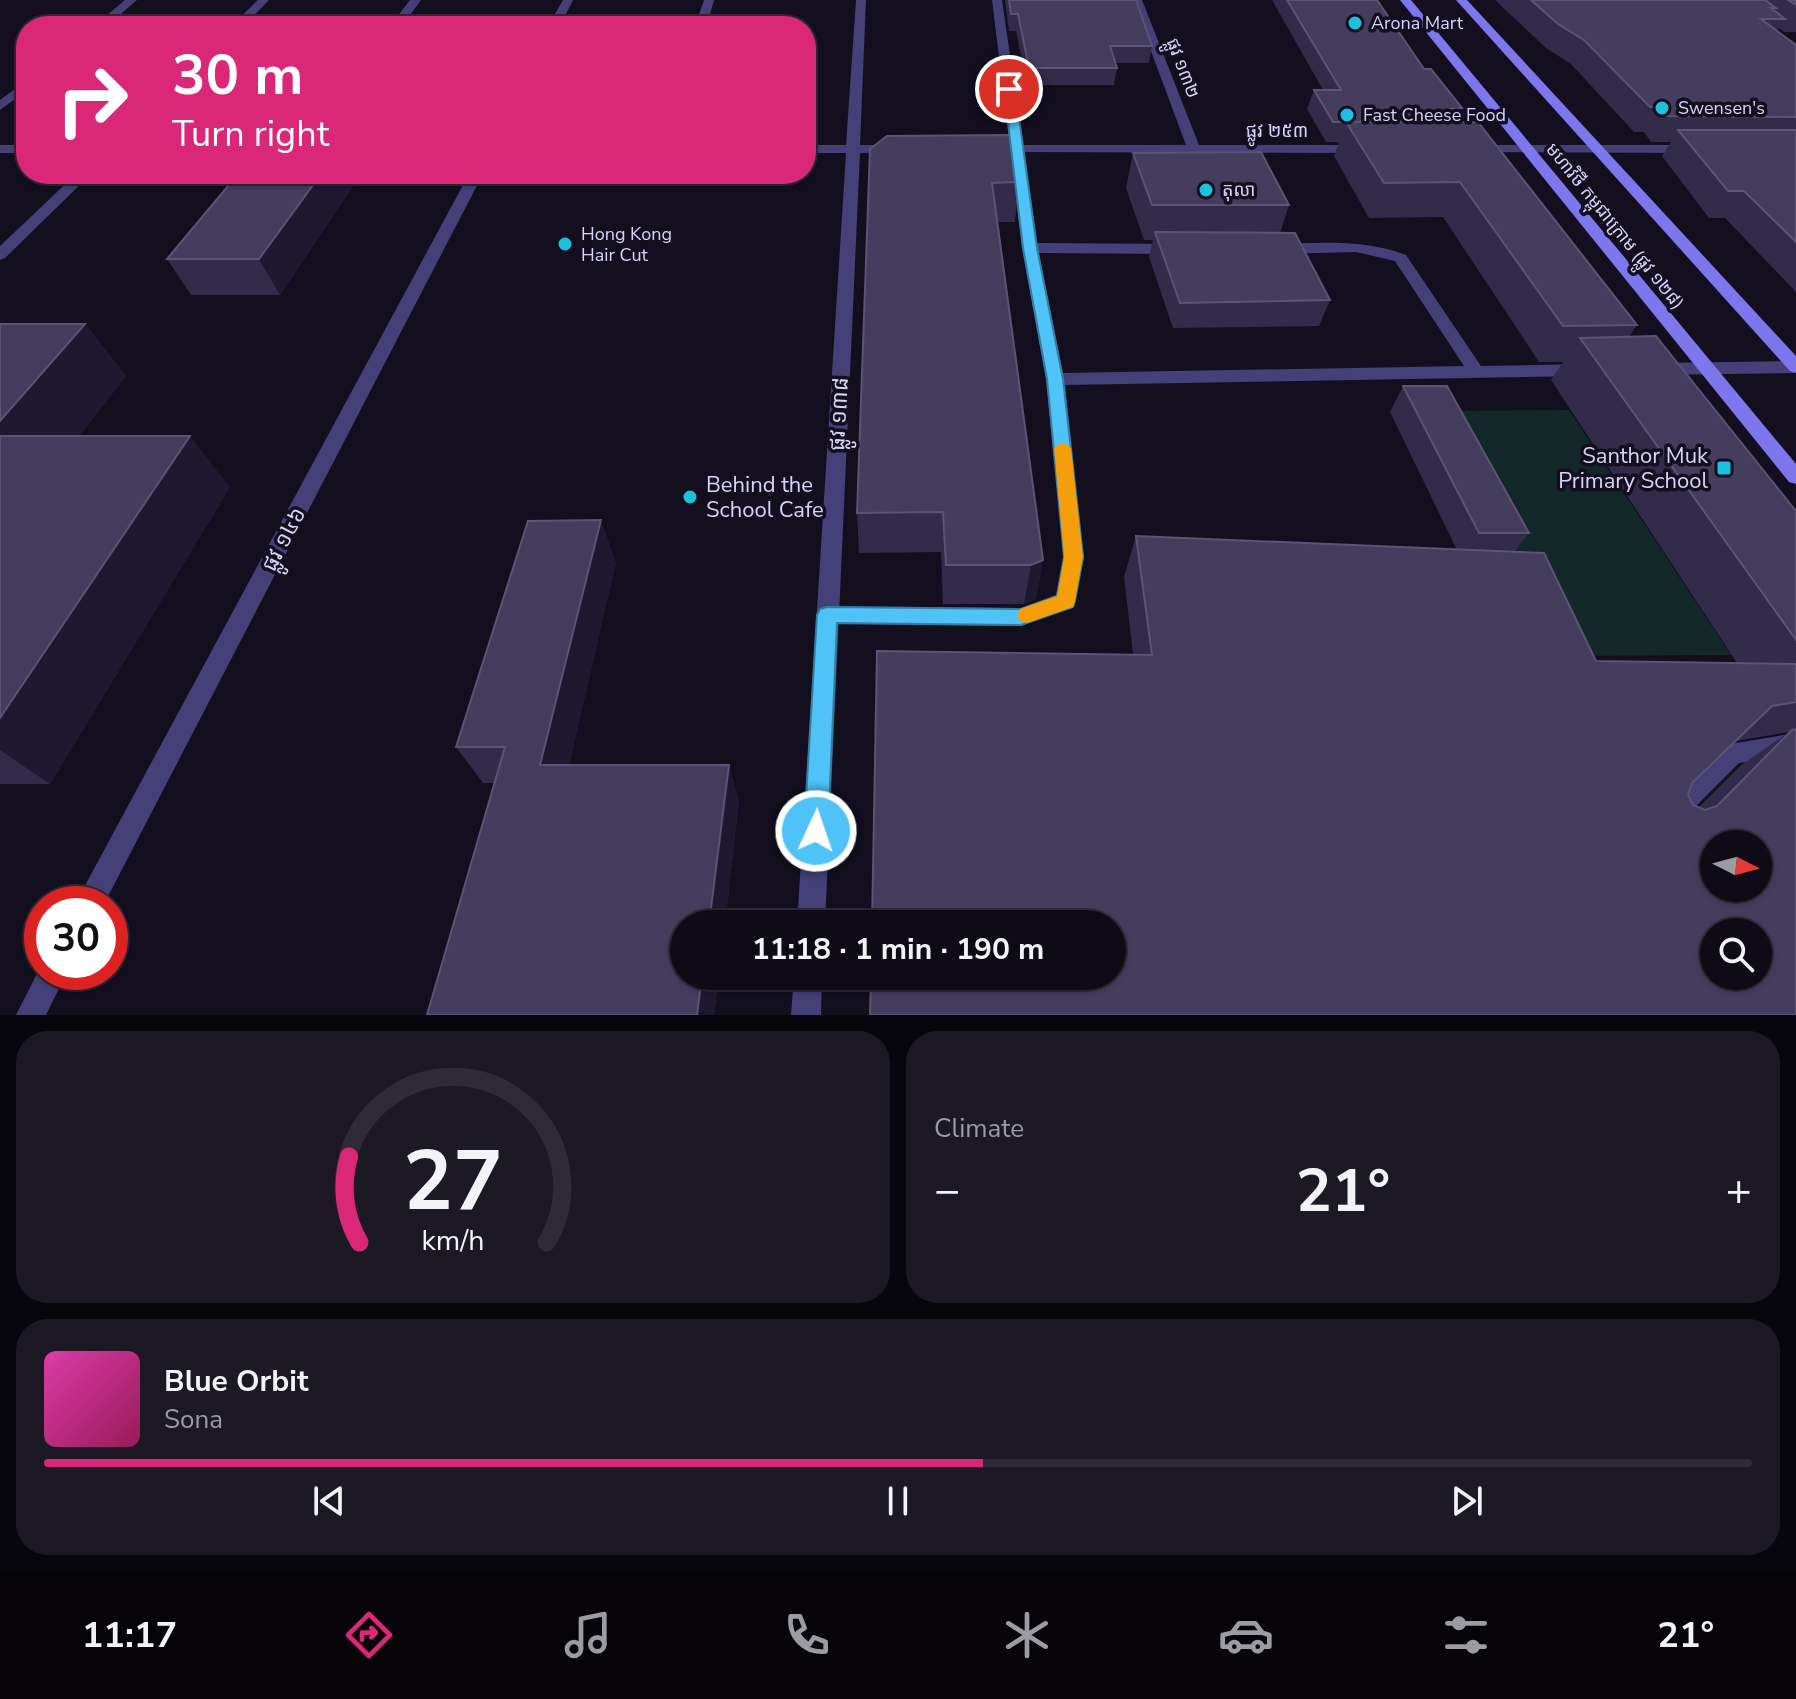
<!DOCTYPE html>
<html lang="en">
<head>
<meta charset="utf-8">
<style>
	:root { --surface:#0e0b17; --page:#1c1924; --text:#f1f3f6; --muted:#9b9ba1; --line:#2e2b36; --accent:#db2777 }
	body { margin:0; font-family:"Nunito Sans","Noto Sans Khmer",sans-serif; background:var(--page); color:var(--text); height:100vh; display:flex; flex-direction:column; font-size:30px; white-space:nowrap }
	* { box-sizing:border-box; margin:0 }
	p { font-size:26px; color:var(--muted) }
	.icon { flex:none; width:44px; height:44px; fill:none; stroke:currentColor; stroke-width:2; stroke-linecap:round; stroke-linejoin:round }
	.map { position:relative; height:1015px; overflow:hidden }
	.sheet { display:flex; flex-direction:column; gap:16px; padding:16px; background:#08060d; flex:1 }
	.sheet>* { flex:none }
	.hud { position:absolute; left:16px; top:16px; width:800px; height:168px; border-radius:32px; box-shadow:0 2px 6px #0004,0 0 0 2px var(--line); background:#db2777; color:#fff; overflow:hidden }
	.needle { width:52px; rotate:96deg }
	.tools { position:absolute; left:1700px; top:830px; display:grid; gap:16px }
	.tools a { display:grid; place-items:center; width:72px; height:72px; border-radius:50%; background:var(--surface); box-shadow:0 2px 6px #0004,0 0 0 2px var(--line); font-size:40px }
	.speed { position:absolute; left:24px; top:886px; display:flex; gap:16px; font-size:40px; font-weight:700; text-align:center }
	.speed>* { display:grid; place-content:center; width:104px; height:104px; border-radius:50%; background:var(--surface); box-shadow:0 2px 6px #0004,0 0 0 2px var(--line); line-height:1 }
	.speed .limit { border:12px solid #d22; background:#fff; color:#111 }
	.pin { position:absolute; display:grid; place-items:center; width:68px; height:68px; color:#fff; margin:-34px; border:4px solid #fff; border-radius:50%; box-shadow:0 2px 8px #0007 }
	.me { position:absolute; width:88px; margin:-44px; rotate:3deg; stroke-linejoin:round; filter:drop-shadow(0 0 6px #0008) }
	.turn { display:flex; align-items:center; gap:28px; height:168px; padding:0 24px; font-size:36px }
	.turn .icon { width:104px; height:104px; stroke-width:2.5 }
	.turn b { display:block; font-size:56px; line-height:68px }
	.big { font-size:60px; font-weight:700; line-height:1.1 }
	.sheet .card { flex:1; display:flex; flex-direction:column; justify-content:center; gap:12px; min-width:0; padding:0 28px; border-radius:32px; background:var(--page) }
	.sheet .dial { align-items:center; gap:0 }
	.dial svg { height:208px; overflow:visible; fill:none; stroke:var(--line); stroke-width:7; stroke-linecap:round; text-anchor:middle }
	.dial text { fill:var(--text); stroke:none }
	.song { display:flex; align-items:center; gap:24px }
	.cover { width:96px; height:96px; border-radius:12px; background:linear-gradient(135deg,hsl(320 70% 55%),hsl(330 70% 35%)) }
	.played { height:8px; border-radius:4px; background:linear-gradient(90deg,var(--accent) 55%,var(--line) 55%) }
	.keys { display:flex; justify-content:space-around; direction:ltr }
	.heat { display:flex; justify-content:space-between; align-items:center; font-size:44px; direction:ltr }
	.sheet .tiles { flex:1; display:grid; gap:16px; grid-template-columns:1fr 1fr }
	.card:last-child { grid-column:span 2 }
	.trip { position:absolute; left:670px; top:910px; width:456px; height:80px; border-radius:40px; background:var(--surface); box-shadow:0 2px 6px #0004,0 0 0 2px var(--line); font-weight:700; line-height:80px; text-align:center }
	.menu { display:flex; height:128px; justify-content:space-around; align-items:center; background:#060409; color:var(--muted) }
	.menu .icon { width:56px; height:56px }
	.menu .on { color:var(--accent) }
	.menu b { font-size:36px; color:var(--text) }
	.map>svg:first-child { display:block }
	.green { fill:#132828 }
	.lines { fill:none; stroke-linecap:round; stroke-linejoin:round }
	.lane { fill:#454078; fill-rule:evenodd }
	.street { fill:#454078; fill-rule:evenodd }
	.secondary { fill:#7e76ed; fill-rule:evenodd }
	.wall { fill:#322b4a; fill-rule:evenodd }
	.shaded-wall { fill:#1e1831 }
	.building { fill:#443d5d; stroke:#5b5475; stroke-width:2; fill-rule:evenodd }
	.route { fill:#4fc3f7; stroke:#337fa1; stroke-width:2 }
	.slow { fill:#f59e0b }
	.poi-dot { fill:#1cc1dc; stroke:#130f1f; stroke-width:3 }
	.labels { text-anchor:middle; stroke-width:7; stroke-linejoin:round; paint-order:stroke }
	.far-poi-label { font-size:18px; fill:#d9d3f9; stroke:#130f1f; text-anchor:start }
	.far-street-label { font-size:18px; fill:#d9d3f9; stroke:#130f1f }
	.street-label { font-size:22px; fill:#d9d3f9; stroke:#130f1f }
	.poi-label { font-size:22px; fill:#d9d3f9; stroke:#130f1f; text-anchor:end }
</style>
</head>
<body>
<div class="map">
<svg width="1796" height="1015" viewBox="0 0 1796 1015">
	<rect width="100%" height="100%" fill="#130f1f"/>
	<path class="green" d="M 1569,410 L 1731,655 L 1547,656 L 1421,411 Z"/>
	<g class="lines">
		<path class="lane" d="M 125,0 L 137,0 L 107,26 L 94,26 Z
			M 410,0 L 421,0 L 402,26 L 390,26 Z
			M 704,0 L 714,0 L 707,26 L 695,26 Z
			M 26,81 L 26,91 L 0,110 L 0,100 Z
			M 1017,145 L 1024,149 L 1037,243 L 1176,244 L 1184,249 L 1176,254 L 1039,253 L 1063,373 L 1464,366 L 1395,261 L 1356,252 L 1276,254 L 1268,249 L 1276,244 C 1321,243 1364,239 1406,255 L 1481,366 L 1584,364 L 1593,370 L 1584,376 L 1065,385 L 1084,557 L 1074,607 L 1021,626 L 827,624 L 819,621 L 816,615 L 819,609 L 827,606 L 1021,608 L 1056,595 L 1064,557 L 1046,379 L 1022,248 L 1010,149 Z
			M 1796,361 L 1796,373 L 1656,375 L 1647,369 L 1656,363 Z
			M 1796,733 L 1796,755 L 1739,763 L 1679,823 L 1670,826 L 1661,823 L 1657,814 L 1661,805 L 1724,745 Z"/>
		<path class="street" d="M 258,0 L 269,0 L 244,26 L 231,26 Z
			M 563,0 L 573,0 L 560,26 L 548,26 Z
			M 856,0 L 866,0 L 860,145 L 894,145 L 901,149 L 894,153 L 860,153 L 825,924 L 797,924 L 846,153 L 806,153 L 806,145 L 846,145 Z
			M 992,0 L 1002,0 L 1023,145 L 1186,145 L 1132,0 L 1142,0 L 1199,145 L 1362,145 L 1369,149 L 1362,153 L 981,152 L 981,146 L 1010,145 Z
			M 0,145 L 26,145 L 26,153 L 0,153 Z
			M 1474,145 L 1694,145 L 1701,149 L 1694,153 L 1469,152 L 1467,149 Z
			M 76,174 L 91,174 L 5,258 L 0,260 L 0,246 Z
			M 469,174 L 483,174 L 104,904 L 75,904 Z
			M 42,964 L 42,972 L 67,972 L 46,1015 L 16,1015 Z
			M 794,976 L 822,976 L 821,1015 L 791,1015 Z"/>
		<path class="secondary" d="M 1400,0 L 1411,0 L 1796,464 L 1796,484 L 1789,482 Z
			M 1456,0 L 1467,0 L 1796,356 L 1796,373 L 1790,371 Z"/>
	</g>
	<path class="wall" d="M 1005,0 L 1136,0 L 1152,46 L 1149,63 L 1115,63 L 1117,68 L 1114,85 L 1027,85 L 1016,31 L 1009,31 Z
		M 1272,0 L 1377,0 L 1424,69 L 1462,108 L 1457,119 L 1637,325 L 1629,337 L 1796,511 L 1796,1015 L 1133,654 L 1124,577 L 1136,536 L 1457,550 L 1390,412 L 1403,386 L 1529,533 L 1514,552 L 1596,661 L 1737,663 L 1551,380 L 1563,362 L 1539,362 L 1443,217 L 1369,218 L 1334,156 L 1339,142 L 1326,142 L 1307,109 L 1314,90 L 1323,90 ZM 1789,732 L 1740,766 L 1699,807 L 1693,805 L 1688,795 L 1692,783 L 1736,741 Z
		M 1495,0 L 1796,0 L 1796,32 L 1784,32 L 1779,28 L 1777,31 L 1796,45 L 1796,292 L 1725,218 L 1709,218 L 1662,156 L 1671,142 L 1651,142 L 1644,132 L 1634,132 L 1571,64 L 1546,48 Z
		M 870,149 L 1019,182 L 1015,222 L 998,222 L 1043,560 L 1036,599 L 1024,604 L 943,604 L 941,552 L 859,553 L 857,513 Z
		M 1133,153 L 1289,205 L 1280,233 L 1330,300 L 1319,326 L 1173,328 L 1149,257 L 1153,240 L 1144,240 L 1126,188 Z
		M 355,183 L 280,295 L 191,295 L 167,259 Z
		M 0,324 L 85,324 L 126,376 L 79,436 L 230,487 L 50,784 L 0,784 Z
		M 616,562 L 569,765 L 739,800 L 725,924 L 684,924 L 719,976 L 714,1015 L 427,1015 L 494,783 L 483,783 L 456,747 Z"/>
	<path class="shaded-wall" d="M 321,174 L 351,174 L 355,183 L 280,295 L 259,259 Z
		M 85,324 L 126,376 L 38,488 L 0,450 L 0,421 Z
		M 190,436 L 230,487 L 50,784 L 0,750 L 0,718 Z
		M 601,520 L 616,562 L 561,800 L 540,765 Z
		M 1043,560 L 1036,599 L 1024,604 L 1031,565 Z
		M 729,765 L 739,800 L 725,924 L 709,924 Z
		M 702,976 L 719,976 L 714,1015 L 697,1015 Z"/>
	<path class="building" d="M 1009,0 L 1136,0 L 1152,46 L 1110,46 L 1117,68 L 1029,68 L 1018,14 L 1011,14 Z
		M 1287,0 L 1377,0 L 1424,69 L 1431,69 L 1462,108 L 1450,109 L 1460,122 L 1333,122 L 1314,90 L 1341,90 Z
		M 1531,0 L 1765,0 L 1776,8 L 1771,8 L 1785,19 L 1761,19 L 1796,45 L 1796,117 L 1667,116 L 1659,107 L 1650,107 L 1584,40 L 1558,24 Z
		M 1788,0 L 1796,0 L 1796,5 Z
		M 1346,122 L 1478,122 L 1637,325 L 1563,326 L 1460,182 L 1384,183 Z
		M 1678,130 L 1796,130 L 1796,242 L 1744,191 L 1728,191 Z
		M 1010,135 L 1019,182 L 992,183 L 1043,560 L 1031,565 L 946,565 L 943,512 L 857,513 L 870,149 L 887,136 Z
		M 1261,152 L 1289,205 L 1152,205 L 1133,153 Z
		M 238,174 L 321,174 L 259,259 L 167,259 Z
		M 1155,232 L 1295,233 L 1330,300 L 1180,303 Z
		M 0,324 L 85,324 L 0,421 Z
		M 1656,336 L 1796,511 L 1796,640 L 1580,338 Z
		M 1403,386 L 1447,386 L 1529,533 L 1479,533 Z
		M 0,436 L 190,436 L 0,718 Z
		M 601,520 L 540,765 L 729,765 L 709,924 L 684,924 L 684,976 L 702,976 L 697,1015 L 427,1015 L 505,747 L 456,747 L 528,521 Z
		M 1136,536 L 1544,553 L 1596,661 L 1796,664 L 1796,702 L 1772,706 L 1692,783 L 1688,795 L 1693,805 L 1705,810 L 1717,806 L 1792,730 L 1796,729 L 1796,1015 L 870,1015 L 871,976 L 1112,976 L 1112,924 L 872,924 L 877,651 L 1152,655 ZM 1714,844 L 1758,844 L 1758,888 L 1714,888 ZM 1714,932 L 1758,932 L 1758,976 L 1714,976 Z"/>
	<path class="route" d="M 1009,86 L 1015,89 L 1037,248 L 1063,379 L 1083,557 L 1075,601 L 1073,607 L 1021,625 L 837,623 L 828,831 L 824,839 L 816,843 L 808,839 L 804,831 L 817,615 L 820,609 L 827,607 L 1021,609 L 1057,596 L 1064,557 L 1047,379 L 1023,248 L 1004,89 Z"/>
	<path class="slow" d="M 1063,442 L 1071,448 L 1083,557 L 1075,601 L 1073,607 L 1027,623 L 1020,621 L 1017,615 L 1020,609 L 1057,596 L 1064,557 L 1054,448 Z"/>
	<g class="poi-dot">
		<circle cx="1355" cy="23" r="8"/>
		<circle cx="1662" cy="108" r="8"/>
		<circle cx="1347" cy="115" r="8"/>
		<circle cx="1206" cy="190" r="8"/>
		<circle cx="565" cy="244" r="8"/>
		<rect x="1716" y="460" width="16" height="16" rx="4"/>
		<circle cx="690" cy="497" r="8"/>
	</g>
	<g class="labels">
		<g class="far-poi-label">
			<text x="1371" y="29">Arona Mart</text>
			<text x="1678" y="114">Swensen's</text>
			<text x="1363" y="121">Fast Cheese Food</text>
			<text x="1222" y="196">តុលា</text>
			<text x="581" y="240">Hong Kong<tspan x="581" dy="21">Hair Cut</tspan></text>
		</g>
		<g class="far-street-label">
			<text transform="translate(1183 68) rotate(69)" y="6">ផ្លូវ ១៣២</text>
			<text x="1277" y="137">ផ្លូវ ២៥៣</text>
			<text transform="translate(1615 226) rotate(51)" y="6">មហាវិថី កម្ពុជាក្រោម (ផ្លូវ ១២៨)</text>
		</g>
		<g class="street-label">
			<text transform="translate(838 414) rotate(-87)" y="8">ផ្លូវ ១៣៨</text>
			<text transform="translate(283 539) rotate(-62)" y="8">ផ្លូវ ១៤៦</text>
		</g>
		<g class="poi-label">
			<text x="1708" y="463">Santhor Muk<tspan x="1708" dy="25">Primary School</tspan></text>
			<text x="706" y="492" text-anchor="start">Behind the<tspan x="706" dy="25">School Cafe</tspan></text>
		</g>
	</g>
</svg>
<div class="tools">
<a><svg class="needle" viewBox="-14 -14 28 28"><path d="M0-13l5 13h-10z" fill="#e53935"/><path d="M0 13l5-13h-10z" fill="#9b9ba1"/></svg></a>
<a><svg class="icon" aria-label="search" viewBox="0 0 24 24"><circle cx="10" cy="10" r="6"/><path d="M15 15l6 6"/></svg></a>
</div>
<div class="speed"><div class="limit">30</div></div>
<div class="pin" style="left:1009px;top:89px;background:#d93025"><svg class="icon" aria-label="arrive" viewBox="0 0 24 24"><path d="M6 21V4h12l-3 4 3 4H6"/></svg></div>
<svg class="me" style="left:816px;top:831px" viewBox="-20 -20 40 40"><circle r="17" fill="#4fc3f7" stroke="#fff" stroke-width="3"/><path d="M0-11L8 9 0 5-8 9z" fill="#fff"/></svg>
<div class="trip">11:18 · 1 min · 190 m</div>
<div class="hud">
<div class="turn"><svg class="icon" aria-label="right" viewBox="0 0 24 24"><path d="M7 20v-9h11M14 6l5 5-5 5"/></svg><div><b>30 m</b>Turn right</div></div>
</div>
</div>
<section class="sheet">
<div class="tiles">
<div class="card dial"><svg viewBox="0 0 100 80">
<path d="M14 69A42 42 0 1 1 86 69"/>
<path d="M14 69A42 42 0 0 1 10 36" stroke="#db2777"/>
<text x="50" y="56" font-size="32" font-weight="700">27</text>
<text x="50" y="72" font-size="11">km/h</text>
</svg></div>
<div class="card"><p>Climate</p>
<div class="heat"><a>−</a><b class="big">21°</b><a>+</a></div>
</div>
<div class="card">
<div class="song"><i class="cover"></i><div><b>Blue Orbit</b><p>Sona</p></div></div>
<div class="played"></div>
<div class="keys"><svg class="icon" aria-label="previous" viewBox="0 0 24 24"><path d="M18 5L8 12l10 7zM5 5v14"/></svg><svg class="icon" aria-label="pause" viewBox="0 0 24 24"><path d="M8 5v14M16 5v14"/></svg><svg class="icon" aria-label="next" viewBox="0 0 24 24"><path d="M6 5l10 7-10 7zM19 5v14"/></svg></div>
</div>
</div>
</section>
<nav class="menu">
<b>11:17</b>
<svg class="icon on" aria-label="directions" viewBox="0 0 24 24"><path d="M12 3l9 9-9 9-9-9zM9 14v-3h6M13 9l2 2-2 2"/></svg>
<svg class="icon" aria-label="music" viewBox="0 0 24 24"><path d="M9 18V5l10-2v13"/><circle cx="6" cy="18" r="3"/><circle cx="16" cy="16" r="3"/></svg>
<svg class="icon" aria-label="phone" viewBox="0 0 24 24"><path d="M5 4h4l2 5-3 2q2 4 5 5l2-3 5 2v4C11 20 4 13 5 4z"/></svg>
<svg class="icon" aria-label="climate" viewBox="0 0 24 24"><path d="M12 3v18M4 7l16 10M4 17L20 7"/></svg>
<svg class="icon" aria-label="car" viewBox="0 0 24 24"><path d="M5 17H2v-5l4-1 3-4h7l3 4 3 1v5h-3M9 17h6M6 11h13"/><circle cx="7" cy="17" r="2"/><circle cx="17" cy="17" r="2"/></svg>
<svg class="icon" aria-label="filters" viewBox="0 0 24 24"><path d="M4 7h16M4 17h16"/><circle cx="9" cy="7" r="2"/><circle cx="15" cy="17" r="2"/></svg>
<b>21°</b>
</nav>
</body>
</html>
